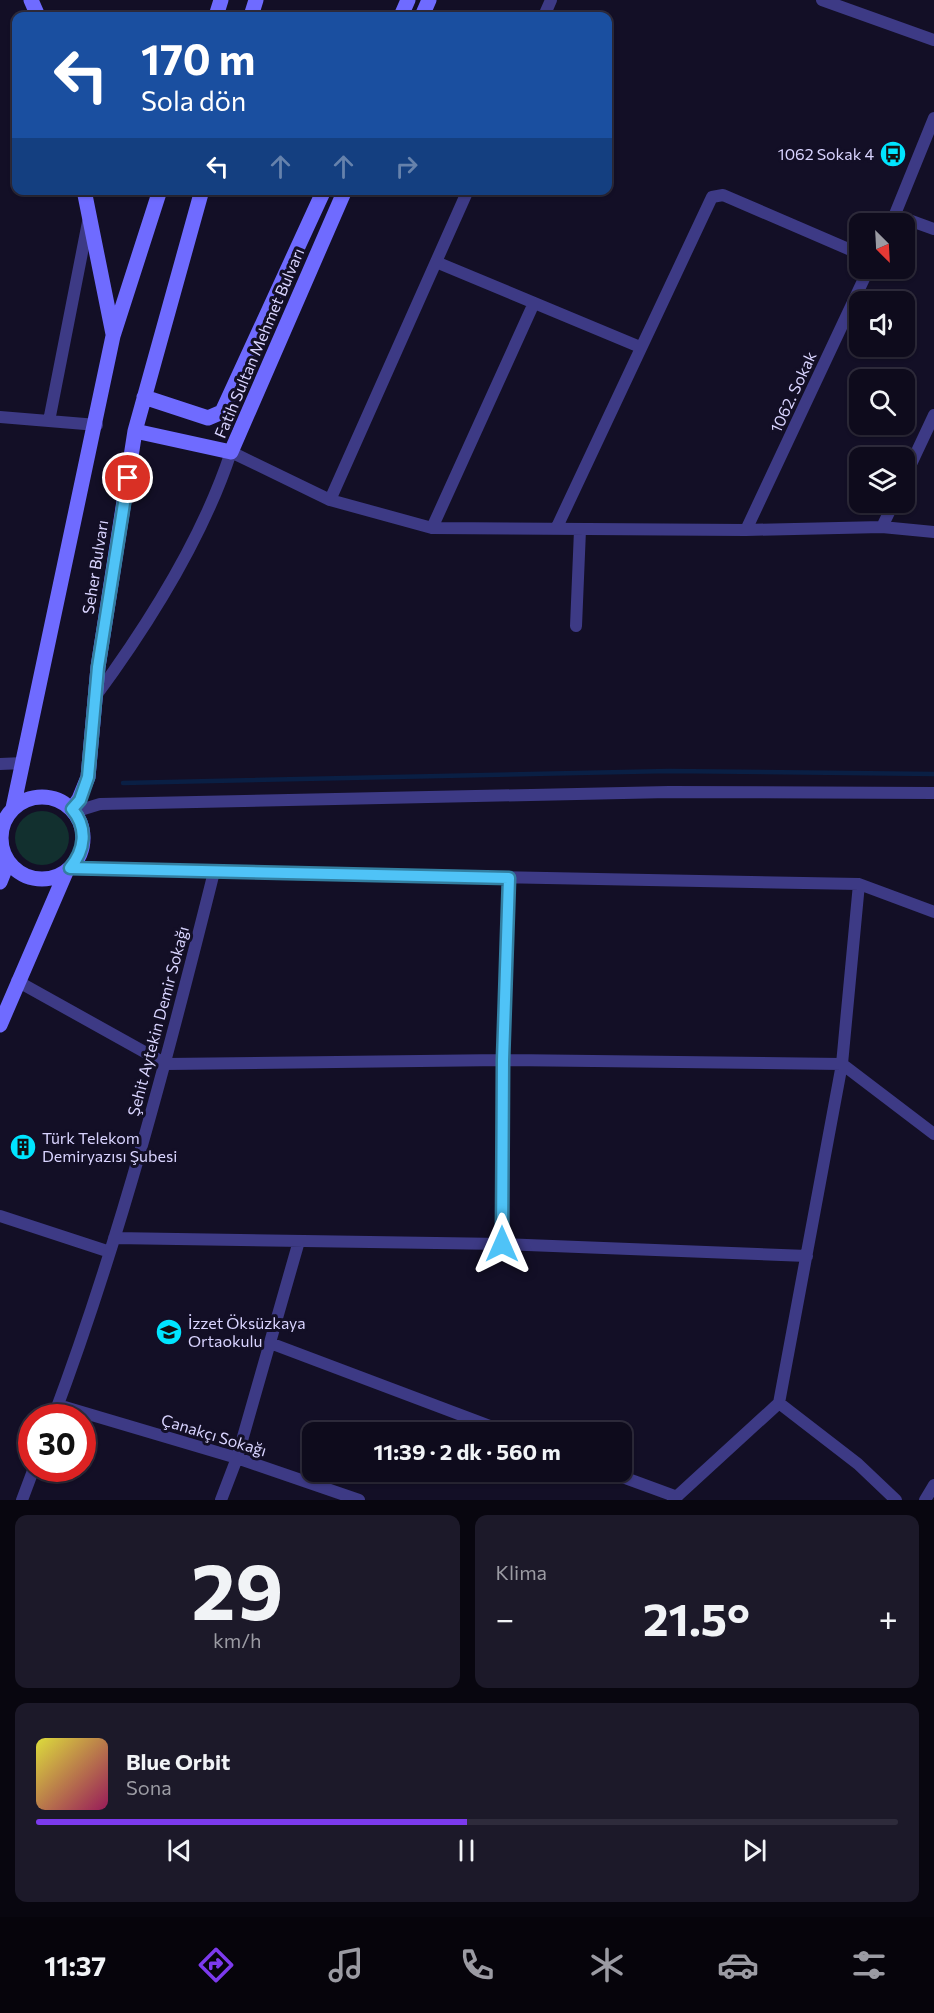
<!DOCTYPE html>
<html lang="tr">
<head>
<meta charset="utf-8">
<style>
	:root { --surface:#0e0b1c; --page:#1c1929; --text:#f1f3f6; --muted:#9b9ba3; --line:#2e2b3b; --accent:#7c3aed }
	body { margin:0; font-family:Commissioner,sans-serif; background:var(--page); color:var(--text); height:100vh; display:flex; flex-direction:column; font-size:22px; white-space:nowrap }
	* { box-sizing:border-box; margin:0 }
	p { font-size:20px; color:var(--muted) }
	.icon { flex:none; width:33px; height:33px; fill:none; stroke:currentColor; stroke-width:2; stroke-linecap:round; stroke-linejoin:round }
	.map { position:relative; height:1500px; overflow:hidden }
	.sheet { display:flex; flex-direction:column; gap:15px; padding:15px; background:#08060f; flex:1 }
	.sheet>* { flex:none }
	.top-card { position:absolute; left:12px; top:12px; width:600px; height:183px; border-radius:12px; box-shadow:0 2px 4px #0004,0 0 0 2px var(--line); background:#1a4fa0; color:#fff; overflow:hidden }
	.needle { width:39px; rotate:156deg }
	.buttons { position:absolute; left:849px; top:213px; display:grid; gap:12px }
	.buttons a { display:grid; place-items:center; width:66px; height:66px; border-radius:12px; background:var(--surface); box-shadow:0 2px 4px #0004,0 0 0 2px var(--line); font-size:30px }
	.speed { position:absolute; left:18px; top:1404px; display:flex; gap:12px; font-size:30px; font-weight:700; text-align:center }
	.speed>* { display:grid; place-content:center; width:78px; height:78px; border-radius:50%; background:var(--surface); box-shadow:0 2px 4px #0004,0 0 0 2px var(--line); line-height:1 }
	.speed .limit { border:9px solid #d22; background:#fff; color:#111 }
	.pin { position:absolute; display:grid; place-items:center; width:51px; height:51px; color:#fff; margin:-26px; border:3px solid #fff; border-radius:50%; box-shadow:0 2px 6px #0007 }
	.me { position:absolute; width:66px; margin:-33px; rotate:0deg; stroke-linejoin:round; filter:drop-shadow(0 0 4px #0008) }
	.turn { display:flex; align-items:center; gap:21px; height:126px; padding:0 30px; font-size:27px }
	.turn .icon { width:78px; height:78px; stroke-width:2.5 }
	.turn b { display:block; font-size:42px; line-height:51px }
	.lanes { display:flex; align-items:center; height:57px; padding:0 30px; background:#0003; justify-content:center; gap:30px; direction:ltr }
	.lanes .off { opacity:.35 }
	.big { font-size:45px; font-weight:700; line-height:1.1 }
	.sheet .tile { flex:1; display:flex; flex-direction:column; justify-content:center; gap:9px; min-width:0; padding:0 21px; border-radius:12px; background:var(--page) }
	.sheet .dial { align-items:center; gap:0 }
	.dial b { font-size:78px; line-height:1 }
	.song { display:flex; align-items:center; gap:18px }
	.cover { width:72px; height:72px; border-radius:9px; background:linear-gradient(135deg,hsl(60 70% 55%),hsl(330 70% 35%)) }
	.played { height:6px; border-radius:3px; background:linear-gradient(90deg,var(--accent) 50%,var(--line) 50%) }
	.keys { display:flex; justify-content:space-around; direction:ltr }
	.heat { display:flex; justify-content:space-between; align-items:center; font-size:33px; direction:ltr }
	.sheet .tiles { flex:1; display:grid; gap:15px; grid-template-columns:1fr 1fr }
	.tile:last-child { grid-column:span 2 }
	.trip { position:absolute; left:302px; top:1422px; width:330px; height:60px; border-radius:12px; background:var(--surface); box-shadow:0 2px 4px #0004,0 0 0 2px var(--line); font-weight:700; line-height:60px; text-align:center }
	.menu { display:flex; height:96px; justify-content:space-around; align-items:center; background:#06040b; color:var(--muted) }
	.menu .icon { width:42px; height:42px }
	.menu .on { color:var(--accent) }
	.menu b { font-size:27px; color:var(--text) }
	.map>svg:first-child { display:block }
	.green { fill:#12302f }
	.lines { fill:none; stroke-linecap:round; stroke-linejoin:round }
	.stream { stroke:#0a1f44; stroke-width:4.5 }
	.street { stroke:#3d3a85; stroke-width:12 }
	.secondary { stroke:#6f6bff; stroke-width:15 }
	.route-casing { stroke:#337fa1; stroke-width:15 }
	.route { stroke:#4fc3f7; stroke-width:10 }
	.labels { text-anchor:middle; stroke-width:6; stroke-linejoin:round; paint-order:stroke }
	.poi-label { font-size:16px; fill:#d9d4ff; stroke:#130f26; text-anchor:start }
	.street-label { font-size:16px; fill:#d9d4ff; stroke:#130f26 }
</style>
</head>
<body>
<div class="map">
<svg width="934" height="1500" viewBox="0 0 934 1500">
	<rect width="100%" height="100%" fill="#130f26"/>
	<path class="green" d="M15 838a27 27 0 1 1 54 0a27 27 0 1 1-54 0Z"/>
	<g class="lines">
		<path class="stream" d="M 123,783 L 669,771 L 934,774"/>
		<path class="street" d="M 822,0 L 934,40
			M 544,16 L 551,0
			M 895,215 L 934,229
			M 891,224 L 934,118
			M 436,262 L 640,347
			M 0,417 L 97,425
			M 49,421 L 88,222
			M 904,479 L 934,415
			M 330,500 L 468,190
			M 882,527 L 894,502
			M 432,528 L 534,303
			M 556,529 L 712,197 L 723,195 L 860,254
			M 746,530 L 869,268
			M 576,626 L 580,530
			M 95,697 C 148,625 203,537 231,452 L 330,500 L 432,528 L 746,530 L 882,527 L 934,532
			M 0,764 L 24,763
			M 74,812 L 100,804 L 669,792 L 934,793
			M 70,869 L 859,884 L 934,912
			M 17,981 L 166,1064 L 503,1060 L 842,1064 L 934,1134
			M 0,1216 L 110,1252
			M 114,1238 L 502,1244 L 807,1256
			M 502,1244 L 503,1060 L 509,878
			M 270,1343 L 506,1432
			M 779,1403 L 858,1464 L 896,1500
			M 58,1405 L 237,1458 L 359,1500
			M 53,1418 C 120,1240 168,1056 214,872
			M 609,1472 L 677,1497
			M 22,1500 L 34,1468
			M 221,1500 L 237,1458 L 299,1241
			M 673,1500 L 779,1403 L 842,1064 L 859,884
			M 925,1500 L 934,1485"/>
		<path class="secondary" d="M 31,0 L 38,16
			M 216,16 L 221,0
			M 251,16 L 256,0
			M 401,16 L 408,0
			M 422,16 L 429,0
			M 84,190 L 113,334
			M 144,397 L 208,418 L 222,412 L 324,190
			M 135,431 L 231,452 L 345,190
			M1 838a41 41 0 1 1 82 0a41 41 0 1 1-82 0Z
			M 13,808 L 113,336 L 160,190
			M 72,809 L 79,799 L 88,777 L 98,667 L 135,431 L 202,190
			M 0,882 L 8,862
			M 0,1025 L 66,872"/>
	</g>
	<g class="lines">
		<defs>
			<path id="route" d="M 128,478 L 98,667 L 88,777 L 80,800 L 72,809 C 88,828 85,850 70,868 L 509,878 L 503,1060 L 502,1244"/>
		</defs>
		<use href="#route" class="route-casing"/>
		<use href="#route" class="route"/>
	</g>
	<defs>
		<symbol id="bus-disc" viewBox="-11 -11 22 22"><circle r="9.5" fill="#00e5ff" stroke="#130f26"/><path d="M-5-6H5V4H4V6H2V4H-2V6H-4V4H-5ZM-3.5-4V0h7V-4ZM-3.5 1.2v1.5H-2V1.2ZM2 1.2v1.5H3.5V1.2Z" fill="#111"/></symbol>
		<symbol id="building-disc" viewBox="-11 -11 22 22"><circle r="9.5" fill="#00e5ff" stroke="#130f26"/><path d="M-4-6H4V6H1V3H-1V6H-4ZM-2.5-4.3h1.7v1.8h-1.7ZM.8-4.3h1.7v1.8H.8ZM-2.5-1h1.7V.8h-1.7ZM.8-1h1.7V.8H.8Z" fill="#111"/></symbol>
		<symbol id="school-disc" viewBox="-11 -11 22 22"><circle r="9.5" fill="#00e5ff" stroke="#130f26"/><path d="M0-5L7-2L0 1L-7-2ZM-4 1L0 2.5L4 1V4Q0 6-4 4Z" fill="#111"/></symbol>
	</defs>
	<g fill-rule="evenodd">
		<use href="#bus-disc" x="878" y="139" width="30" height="30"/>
		<use href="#building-disc" x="8" y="1132" width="30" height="30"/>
		<use href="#school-disc" x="154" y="1317" width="30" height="30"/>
	</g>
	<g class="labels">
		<g class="poi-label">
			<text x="874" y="160" text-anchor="end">1062 Sokak 4</text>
			<text x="42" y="1144">Türk Telekom<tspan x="42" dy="18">Demiryazısı Şubesi</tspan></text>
			<text x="188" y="1329">İzzet Öksüzkaya<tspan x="188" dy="18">Ortaokulu</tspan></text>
		</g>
		<g class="street-label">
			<text transform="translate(259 343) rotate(-67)" y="6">Fatih Sultan Mehmet Bulvarı</text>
			<text transform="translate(793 392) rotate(-65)" y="6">1062. Sokak</text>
			<text transform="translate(95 567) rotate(-81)" y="6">Seher Bulvarı</text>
			<text transform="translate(158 1021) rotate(-75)" y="6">Şehit Aytekin Demir Sokağı</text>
			<text transform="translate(214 1435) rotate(17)" y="6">Çanakçı Sokağı</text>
		</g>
	</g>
</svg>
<div class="buttons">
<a><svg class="needle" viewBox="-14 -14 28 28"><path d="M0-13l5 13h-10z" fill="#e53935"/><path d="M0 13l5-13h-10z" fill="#9b9ba3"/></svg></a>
<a><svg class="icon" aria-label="sound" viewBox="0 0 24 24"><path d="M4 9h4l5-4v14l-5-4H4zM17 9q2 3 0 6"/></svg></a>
<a><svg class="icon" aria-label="search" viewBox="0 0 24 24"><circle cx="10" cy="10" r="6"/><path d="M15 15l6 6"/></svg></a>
<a><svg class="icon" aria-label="layers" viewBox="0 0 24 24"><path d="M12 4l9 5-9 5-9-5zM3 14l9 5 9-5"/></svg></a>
</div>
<div class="speed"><div class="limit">30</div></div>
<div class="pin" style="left:128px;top:478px;background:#d93025"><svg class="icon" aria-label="arrive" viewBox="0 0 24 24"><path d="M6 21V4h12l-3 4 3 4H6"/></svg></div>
<svg class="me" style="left:502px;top:1244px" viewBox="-20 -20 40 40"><path d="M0-17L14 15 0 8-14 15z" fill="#4fc3f7" stroke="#fff" stroke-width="4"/></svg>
<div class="trip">11:39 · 2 dk · 560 m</div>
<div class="top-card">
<div class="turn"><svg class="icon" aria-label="left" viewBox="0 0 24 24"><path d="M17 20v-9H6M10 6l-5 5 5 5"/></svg><div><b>170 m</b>Sola dön</div></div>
<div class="lanes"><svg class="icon" aria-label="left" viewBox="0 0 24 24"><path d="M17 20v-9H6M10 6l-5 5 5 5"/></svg><svg class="icon off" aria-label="ahead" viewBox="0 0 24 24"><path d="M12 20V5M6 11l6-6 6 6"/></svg><svg class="icon off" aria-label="ahead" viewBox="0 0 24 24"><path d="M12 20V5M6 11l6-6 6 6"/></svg><svg class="icon off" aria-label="right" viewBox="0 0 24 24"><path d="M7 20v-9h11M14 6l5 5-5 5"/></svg></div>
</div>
</div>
<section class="sheet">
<div class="tiles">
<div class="tile dial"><b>29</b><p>km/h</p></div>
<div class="tile"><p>Klima</p>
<div class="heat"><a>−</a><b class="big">21.5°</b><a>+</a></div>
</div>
<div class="tile">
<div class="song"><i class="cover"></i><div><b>Blue Orbit</b><p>Sona</p></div></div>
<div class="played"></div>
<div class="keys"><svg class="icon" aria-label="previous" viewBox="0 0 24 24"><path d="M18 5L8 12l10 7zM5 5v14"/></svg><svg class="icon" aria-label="pause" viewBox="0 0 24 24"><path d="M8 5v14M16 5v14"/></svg><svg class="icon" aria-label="next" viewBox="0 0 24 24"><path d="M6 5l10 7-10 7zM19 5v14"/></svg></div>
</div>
</div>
</section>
<nav class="menu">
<b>11:37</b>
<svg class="icon on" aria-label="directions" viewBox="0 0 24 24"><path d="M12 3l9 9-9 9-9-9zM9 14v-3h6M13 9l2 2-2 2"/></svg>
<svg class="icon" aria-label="music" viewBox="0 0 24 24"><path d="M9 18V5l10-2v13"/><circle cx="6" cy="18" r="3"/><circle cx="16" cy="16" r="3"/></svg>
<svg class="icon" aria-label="phone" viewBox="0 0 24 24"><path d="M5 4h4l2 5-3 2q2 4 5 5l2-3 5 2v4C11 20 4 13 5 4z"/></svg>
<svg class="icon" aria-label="climate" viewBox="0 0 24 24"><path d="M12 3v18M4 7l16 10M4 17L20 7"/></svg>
<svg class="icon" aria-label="car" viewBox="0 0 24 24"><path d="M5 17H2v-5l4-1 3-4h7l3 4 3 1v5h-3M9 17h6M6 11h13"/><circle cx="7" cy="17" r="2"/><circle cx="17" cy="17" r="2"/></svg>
<svg class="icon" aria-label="filters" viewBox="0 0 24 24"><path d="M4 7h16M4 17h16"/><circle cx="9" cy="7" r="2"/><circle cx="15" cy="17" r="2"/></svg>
</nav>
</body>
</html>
